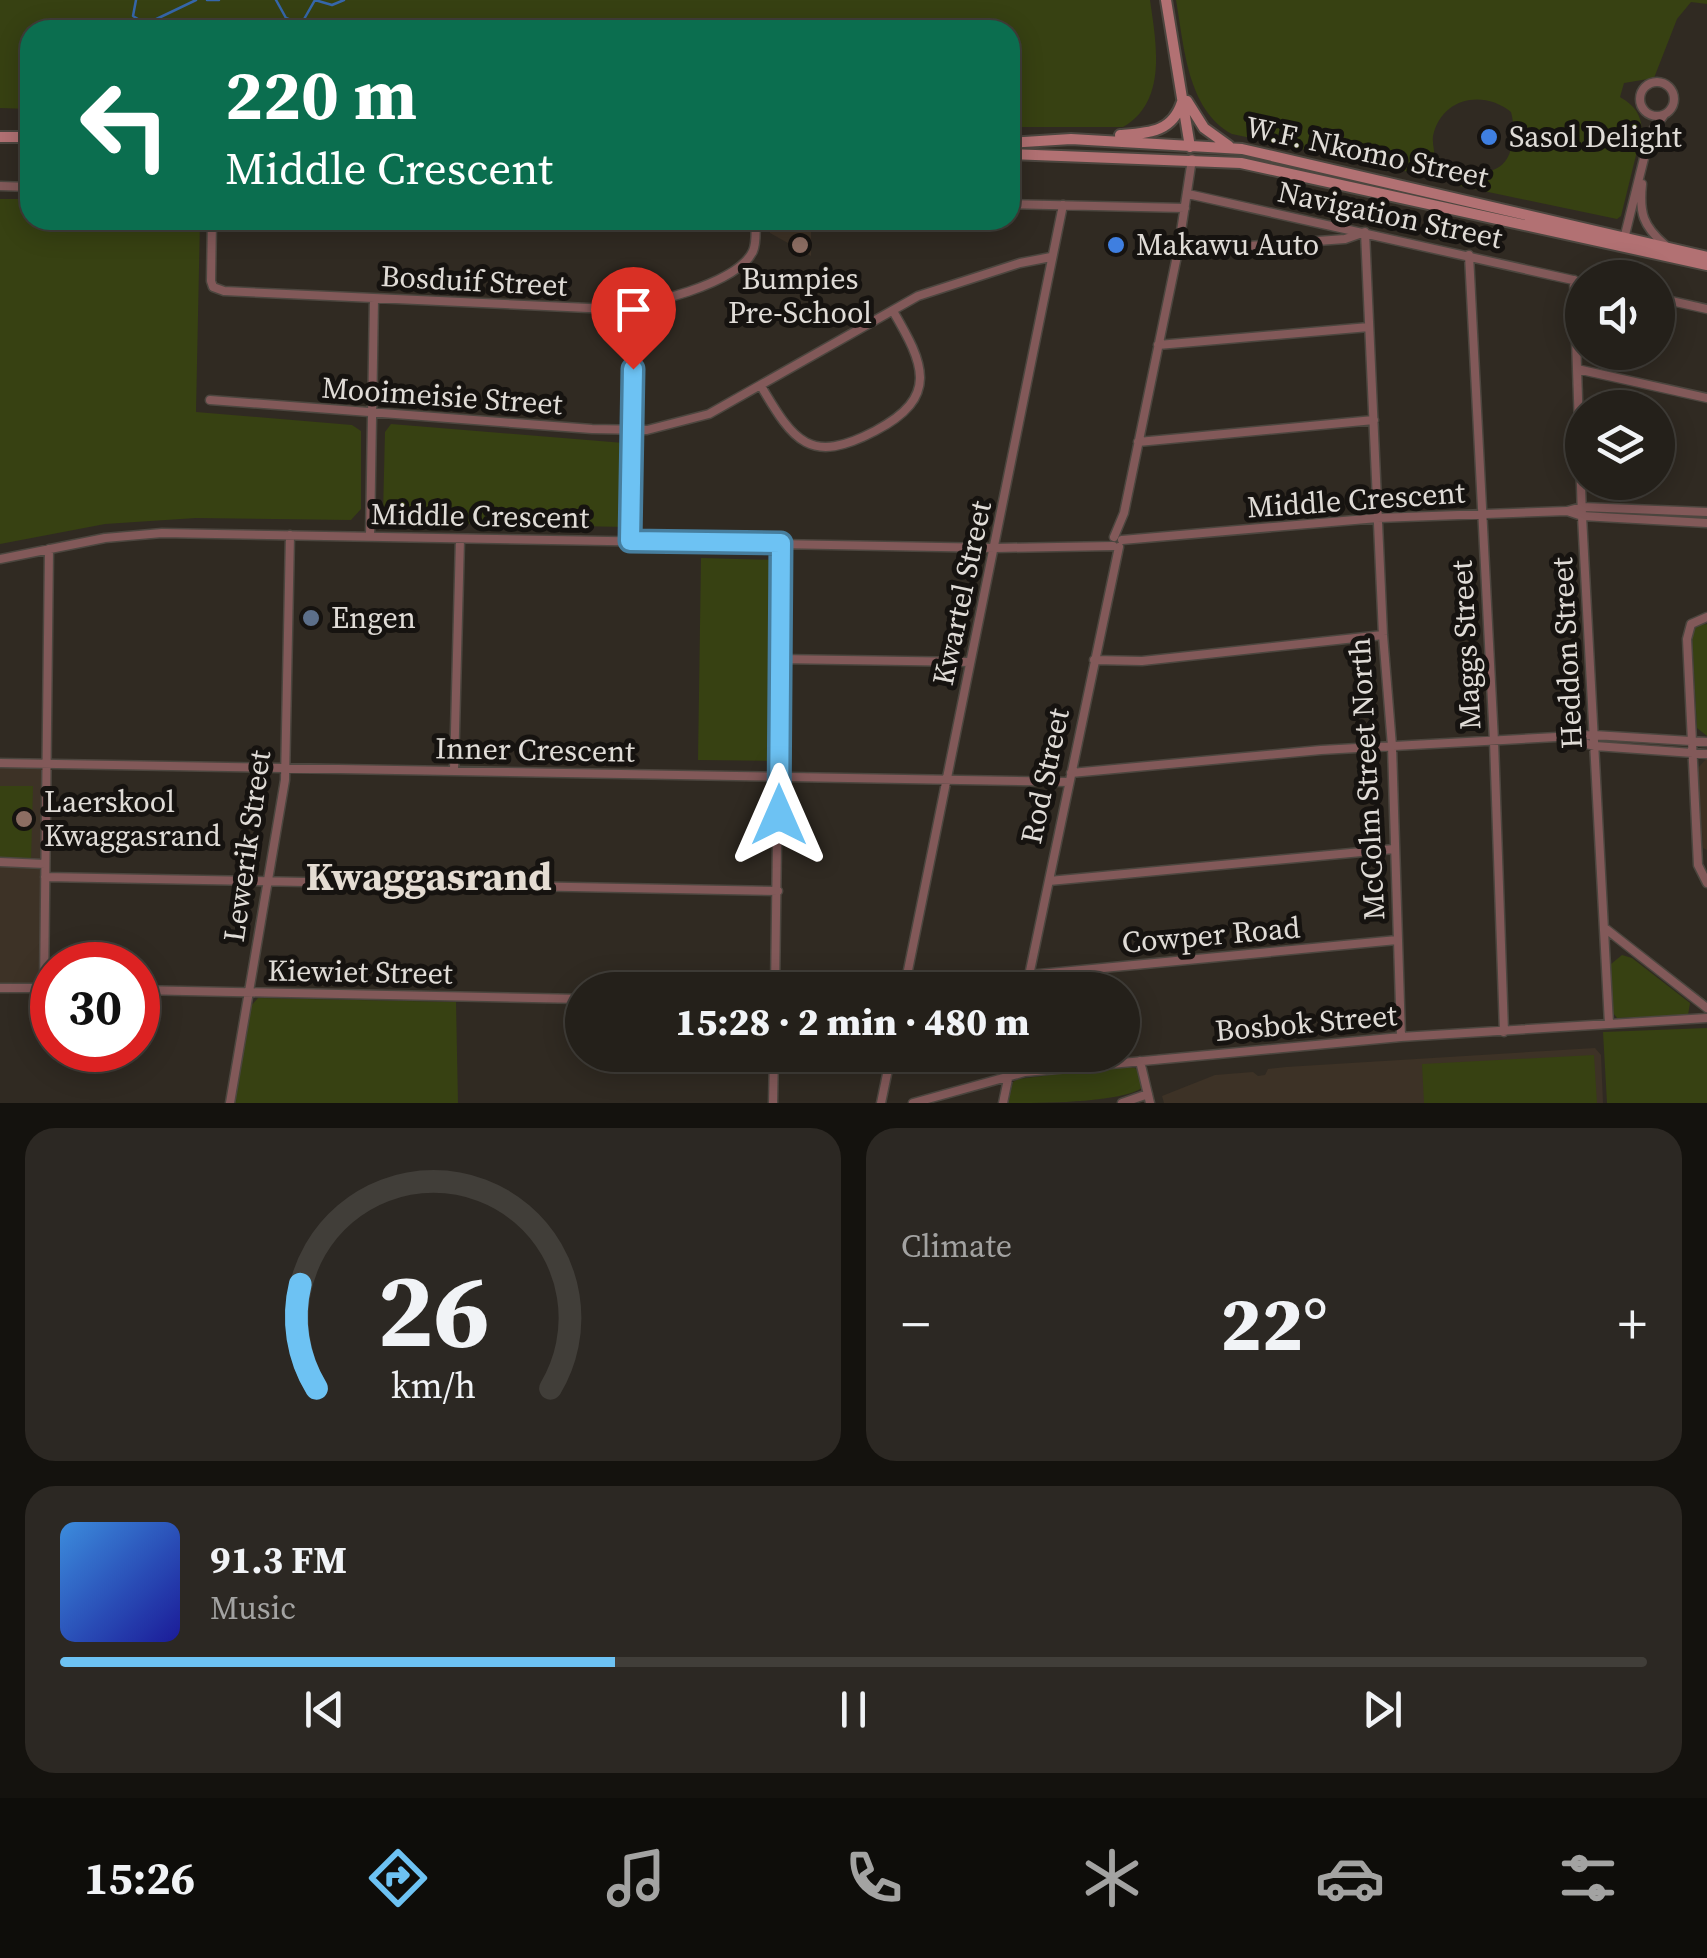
<!DOCTYPE html>
<html lang="en">
<head>
<meta charset="utf-8">
<style>
	:root { --surface:#24201a; --page:#2c2823; --text:#f1f3f6; --muted:#a3a3a2; --line:#413e39; --accent:#6dc2f3 }
	body { margin:0; font-family:"Source Serif 4",serif; background:var(--page); color:var(--text); height:100vh; display:flex; flex-direction:column; font-size:38px; white-space:nowrap }
	* { box-sizing:border-box; margin:0 }
	p { font-size:32px; color:var(--muted) }
	.icon { flex:none; width:55px; height:55px; fill:none; stroke:currentColor; stroke-width:2; stroke-linecap:round; stroke-linejoin:round }
	.map { position:relative; height:1103px; overflow:hidden }
	.drawer { display:flex; flex-direction:column; gap:25px; padding:25px; background:#14120e; flex:1 }
	.drawer>* { flex:none }
	.banner { position:absolute; left:20px; top:20px; width:1000px; height:210px; border-radius:30px; box-shadow:0 5px 25px #0003,0 0 0 2px var(--line); background:#0b6e4f; color:#fff; overflow:hidden }
	.fabs { position:absolute; left:1565px; top:260px; display:grid; gap:20px }
	.fabs a { display:grid; place-items:center; width:110px; height:110px; border-radius:50%; background:var(--surface); box-shadow:0 5px 25px #0003,0 0 0 2px var(--line); font-size:50px }
	.speed { position:absolute; left:30px; top:942px; display:flex; gap:20px; font-size:50px; font-weight:700; text-align:center }
	.speed>* { display:grid; place-content:center; width:130px; height:130px; border-radius:50%; background:var(--surface); box-shadow:0 5px 25px #0003,0 0 0 2px var(--line); line-height:1 }
	.speed .limit { border:15px solid #d22; background:#fff; color:#111 }
	.pin { position:absolute; display:grid; place-items:center; width:85px; height:85px; color:#fff; margin:-102px -42px; border-radius:50% 50% 50% 0; rotate:-45deg; box-shadow:0 0 10px #0007 }
	.pin .icon { rotate:45deg }
	.me { position:absolute; width:110px; margin:-55px; rotate:0deg; stroke-linejoin:round; filter:drop-shadow(0 0 8px #0008) }
	.turn { display:flex; align-items:center; gap:35px; height:210px; padding:0 40px; font-size:45px }
	.turn .icon { width:130px; height:130px; stroke-width:2.5 }
	.turn b { display:block; font-size:70px; line-height:85px }
	.big { font-size:75px; font-weight:800; line-height:1.1 }
	.drawer .card { flex:1; display:flex; flex-direction:column; justify-content:center; gap:15px; min-width:0; padding:0 35px; border-radius:30px; background:var(--page) }
	.drawer .dial { align-items:center; gap:0 }
	.dial svg { height:260px; overflow:visible; fill:none; stroke:var(--line); stroke-width:7; stroke-linecap:round; text-anchor:middle }
	.dial text { fill:var(--text); stroke:none }
	.song { display:flex; align-items:center; gap:30px }
	.cover { width:120px; height:120px; border-radius:15px; background:linear-gradient(135deg,hsl(210 70% 55%),hsl(240 70% 35%)) }
	.played { height:10px; border-radius:5px; background:linear-gradient(90deg,var(--accent) 35%,var(--line) 35%) }
	.keys { display:flex; justify-content:space-around; direction:ltr }
	.heat { display:flex; justify-content:space-between; align-items:center; font-size:55px; direction:ltr }
	.drawer .tiles { flex:1; display:grid; gap:25px; grid-template-columns:1fr 1fr }
	.card:last-child { grid-column:span 2 }
	.trip { position:absolute; left:565px; top:972px; width:575px; height:100px; border-radius:50px; background:var(--surface); box-shadow:0 5px 25px #0003,0 0 0 2px var(--line); font-weight:800; line-height:100px; text-align:center }
	.tab-bar { display:flex; height:160px; justify-content:space-around; align-items:center; background:#0e0d0a; color:var(--muted) }
	.tab-bar .icon { width:70px; height:70px }
	.tab-bar .active { color:var(--accent) }
	.tab-bar b { font-size:45px; color:var(--text) }
	.map>svg:first-child { display:block }
	.built { fill:#3d3226 }
	.medical { fill:#3d3022 }
	.green { fill:#374112 }
	.lines { fill:none; stroke-linecap:round; stroke-linejoin:round }
	.stream { stroke:#3667ab; stroke-width:2.5 }
	.street-casing { stroke:#4c463f; stroke-width:11 }
	.secondary-casing { stroke:#4c463f; stroke-width:14 }
	.street { stroke:#825959; stroke-width:8 }
	.secondary { stroke:#b27173; stroke-width:10 }
	.route-casing { stroke:#477e9e; stroke-width:25 }
	.route { stroke:#6dc2f3; stroke-width:18 }
	.shop-dot { fill:#3f7fe0; stroke:#161310; stroke-width:4 }
	.education-dot { fill:#8d6e63; stroke:#161310; stroke-width:4 }
	.service-dot { fill:#5c6f8a; stroke:#161310; stroke-width:4 }
	.labels { text-anchor:middle; stroke-width:10; stroke-linejoin:round; paint-order:stroke }
	.poi-label { font-size:30px; fill:#e0dcd7; stroke:#161310; text-anchor:start }
	.street-label { font-size:30px; fill:#e0dcd7; stroke:#161310 }
	.district-label { font-size:40px; font-weight:bold; fill:#e4dcd2; stroke:#161310 }
</style>
</head>
<body>
<div class="map">
<svg width="1707" height="1103" viewBox="0 0 1707 1103">
	<rect width="100%" height="100%" fill="#302a22"/>
	<path class="built" d="M 770,220 L 811,220 L 811,256 L 770,233 Z
		M 0,761 L 49,762 L 46,987 L 0,987 Z
		M 1595,1048 L 1601,1055 L 1603,1103 L 1164,1103 L 1162,1096 L 1215,1075 L 1253,1072 L 1258,1076 L 1265,1075 L 1268,1069 L 1286,1067 Z"/>
	<path class="medical" d="M 1707,758 L 1707,850 L 1703,848 L 1698,768 Z"/>
	<path class="green" d="M 0,0 L 1150,0 C 1156,43 1168,101 1123,127 L 1010,127 L 1010,30 L 30,30 L 30,109 L 0,108 Z
		M 1176,0 L 1707,0 L 1707,4 L 1691,2 L 1677,19 L 1654,78 L 1624,83 L 1620,97 C 1635,106 1641,114 1642,131 L 1621,216 L 1617,219 L 1455,185 L 1456,178 L 1461,175 C 1486,172 1506,174 1512,145 C 1514,133 1514,123 1511,112 C 1483,89 1441,98 1433,136 C 1432,144 1435,152 1435,160 L 1423,175 L 1232,134 C 1187,110 1184,45 1176,0 Z
		M 0,199 L 30,199 L 30,220 L 200,220 L 196,412 L 352,425 L 361,431 L 361,509 L 351,520 L 196,518 L 105,524 L 0,544 Z
		M 391,424 L 624,443 L 625,527 L 390,522 L 383,514 L 385,432 Z
		M 701,558 L 778,560 L 774,761 L 698,760 Z
		M 1707,624 L 1707,736 L 1697,728 L 1692,635 L 1697,625 Z
		M 0,786 L 33,786 L 31,861 L 0,861 Z
		M 1622,955 L 1632,958 L 1690,1003 L 1688,1015 L 1617,1018 L 1613,1013 L 1611,964 Z
		M 258,998 L 456,1002 L 458,1103 L 234,1103 L 251,1006 Z
		M 1707,1028 L 1707,1103 L 1607,1103 L 1603,1032 Z
		M 1594,1055 L 1597,1103 L 1424,1103 L 1422,1064 Z
		M 1124,1066 L 1135,1068 L 1141,1074 L 1142,1088 C 1119,1103 1041,1103 1008,1103 L 1013,1082 L 1018,1079 Z"/>
	<g class="lines">
		<path class="stream" d="M 136,0 L 133,16 L 146,24 L 196,0
			M 207,0 L 219,0
			M 276,0 L 286,18 L 296,22 L 303,21 L 315,0 L 332,5 L 344,0"/>
		<defs>
			<path id="street" d="M1640 99a17 17 0 1 1 34 0a17 17 0 1 1-34 0Z
				M 1642,184 C 1639,213 1643,226 1665,245
				M 0,186 L 30,187
				M 1188,194 L 1582,282
				M 1010,204 L 1185,208
				M 212,220 L 211,281 L 213,287 L 224,291 L 610,309 C 643,307 738,284 753,251 C 757,242 755,230 756,220
				M 1624,239 L 1650,134 L 1664,115
				M 1178,251 L 1345,239 L 1365,232 L 1383,635 L 1392,746 L 1401,1037
				M 1469,255 L 1494,741 L 1504,1032
				M 1574,280 L 1582,516 L 1609,1024
				M 1658,298 L 1707,309
				M 1158,345 L 1369,327
				M 1577,369 L 1707,398
				M 761,386 C 794,442 810,465 875,431 C 940,397 924,364 893,311
				M 210,400 L 592,429 L 647,430 L 709,414 L 918,296 L 1020,263 L 1051,257
				M 1138,442 L 1374,420
				M 1567,511 L 1582,516 L 1707,523
				M 370,536 L 374,299
				M 1114,537 L 1124,513 L 1178,251 L 1192,159
				M 1122,540 L 1378,518 L 1567,511 L 1582,507 L 1707,512
				M 630,541 L 635,308
				M 0,559 L 105,538 L 162,533 L 995,548 L 1113,546
				M 1707,617 L 1691,624 L 1687,639 L 1698,865 L 1707,883
				M 779,659 L 970,662
				M 1094,660 L 1142,661 L 1383,635
				M 1571,740 L 1595,746 L 1707,754
				M 0,763 L 1069,782
				M 454,770 L 460,539
				M 1071,773 L 1321,750 L 1594,735 L 1707,742
				M 0,862 L 45,864
				M 45,877 L 778,891
				M 1049,881 L 1394,849
				M 1606,929 L 1707,1008
				M 1029,975 L 1397,940
				M 0,988 L 52,988
				M 44,988 L 49,549
				M 138,990 L 582,999
				M 775,990 L 781,543
				M 904,990 L 1063,205
				M 1026,990 L 1119,547
				M 1140,1061 L 1150,1103
				M 230,1103 L 285,780 L 290,535
				M 773,1103 L 774,1055
				M 881,1103 L 891,1055
				M 913,1103 L 1025,1072 L 1401,1037 L 1707,1018
				M 1003,1103 L 1013,1055
				M 1122,1103 L 1148,1094"/>
			<path id="secondary" d="M 1166,0 L 1190,147
				M 1187,101 L 1204,128 L 1229,146
				M 1120,135 C 1148,133 1172,133 1182,102
				M 0,137 L 30,137
				M 1010,143 L 1071,139 L 1242,149 L 1707,257
				M 1010,154 L 1241,163 L 1707,265"/>
		</defs>
		<use href="#street" class="street-casing"/>
		<use href="#secondary" class="secondary-casing"/>
		<use href="#street" class="street"/>
		<use href="#secondary" class="secondary"/>
	</g>
	<g class="lines">
		<defs>
			<path id="route" d="M 633,369 L 630,541 L 781,543 L 779,815"/>
		</defs>
		<use href="#route" class="route-casing"/>
		<use href="#route" class="route"/>
	</g>
	<g class="shop-dot">
		<circle cx="1489" cy="137" r="10"/>
		<circle cx="1116" cy="245" r="10"/>
	</g>
	<g class="education-dot">
		<circle cx="800" cy="245" r="10"/>
		<circle cx="24" cy="819" r="10"/>
	</g>
	<circle class="service-dot" cx="311" cy="618" r="10"/>
	<g class="labels">
		<g class="poi-label">
			<text x="1509" y="147">Sasol Delight</text>
			<text x="1136" y="255">Makawu Auto</text>
			<text x="800" y="289" text-anchor="middle">Bumpies<tspan x="800" dy="34">Pre-School</tspan></text>
			<text x="331" y="628">Engen</text>
			<text x="44" y="812">Laerskool<tspan x="44" dy="34">Kwaggasrand</tspan></text>
		</g>
		<g class="street-label">
			<text transform="translate(1367 152) rotate(12)" y="10">W.F. Nkomo Street</text>
			<text transform="translate(1390 215) rotate(12)" y="10">Navigation Street</text>
			<text transform="translate(474 281) rotate(3)" y="10">Bosduif Street</text>
			<text transform="translate(442 396) rotate(4)" y="10">Mooimeisie Street</text>
			<text transform="translate(1356 500) rotate(-4)" y="10">Middle Crescent</text>
			<text transform="translate(480 516) rotate(1)" y="10">Middle Crescent</text>
			<text transform="translate(962 593) rotate(-78)" y="10">Kwartel Street</text>
			<text transform="translate(1466 645) rotate(-93)" y="10">Maggs Street</text>
			<text transform="translate(1567 653) rotate(-93)" y="10">Heddon Street</text>
			<text transform="translate(535 750) rotate(1)" y="10">Inner Crescent</text>
			<text transform="translate(1045 776) rotate(-78)" y="10">Rod Street</text>
			<text transform="translate(1367 779) rotate(-93)" y="10">McColm Street North</text>
			<text transform="translate(247 846) rotate(-82)" y="10">Lewerik Street</text>
			<text transform="translate(1211 935) rotate(-5)" y="10">Cowper Road</text>
			<text transform="translate(360 972) rotate(1)" y="10">Kiewiet Street</text>
			<text transform="translate(1306 1023) rotate(-5)" y="10">Bosbok Street</text>
		</g>
		<g class="district-label">
			<text x="429" y="890">Kwaggasrand</text>
		</g>
	</g>
</svg>
<div class="fabs">
<a><svg class="icon" aria-label="sound" viewBox="0 0 24 24"><path d="M4 9h4l5-4v14l-5-4H4zM17 9q2 3 0 6"/></svg></a>
<a><svg class="icon" aria-label="layers" viewBox="0 0 24 24"><path d="M12 4l9 5-9 5-9-5zM3 14l9 5 9-5"/></svg></a>
</div>
<div class="speed"><div class="limit">30</div></div>
<div class="pin" style="left:633px;top:369px;background:#d93025"><svg class="icon" aria-label="arrive" viewBox="0 0 24 24"><path d="M6 21V4h12l-3 4 3 4H6"/></svg></div>
<svg class="me" style="left:779px;top:815px" viewBox="-20 -20 40 40"><path d="M0-17L14 15 0 8-14 15z" fill="#6dc2f3" stroke="#fff" stroke-width="4"/></svg>
<div class="trip">15:28 · 2 min · 480 m</div>
<div class="banner">
<div class="turn"><svg class="icon" aria-label="left" viewBox="0 0 24 24"><path d="M17 20v-9H6M10 6l-5 5 5 5"/></svg><div><b>220 m</b>Middle Crescent</div></div>
</div>
</div>
<section class="drawer">
<div class="tiles">
<div class="card dial"><svg viewBox="0 0 100 80">
<path d="M14 69A42 42 0 1 1 86 69"/>
<path d="M14 69A42 42 0 0 1 9 37" stroke="#6dc2f3"/>
<text x="50" y="56" font-size="32" font-weight="700">26</text>
<text x="50" y="72" font-size="11">km/h</text>
</svg></div>
<div class="card"><p>Climate</p>
<div class="heat"><a>−</a><b class="big">22°</b><a>+</a></div>
</div>
<div class="card">
<div class="song"><i class="cover"></i><div><b>91.3 FM</b><p>Music</p></div></div>
<div class="played"></div>
<div class="keys"><svg class="icon" aria-label="previous" viewBox="0 0 24 24"><path d="M18 5L8 12l10 7zM5 5v14"/></svg><svg class="icon" aria-label="pause" viewBox="0 0 24 24"><path d="M8 5v14M16 5v14"/></svg><svg class="icon" aria-label="next" viewBox="0 0 24 24"><path d="M6 5l10 7-10 7zM19 5v14"/></svg></div>
</div>
</div>
</section>
<nav class="tab-bar">
<b>15:26</b>
<svg class="icon active" aria-label="directions" viewBox="0 0 24 24"><path d="M12 3l9 9-9 9-9-9zM9 14v-3h6M13 9l2 2-2 2"/></svg>
<svg class="icon" aria-label="music" viewBox="0 0 24 24"><path d="M9 18V5l10-2v13"/><circle cx="6" cy="18" r="3"/><circle cx="16" cy="16" r="3"/></svg>
<svg class="icon" aria-label="phone" viewBox="0 0 24 24"><path d="M5 4h4l2 5-3 2q2 4 5 5l2-3 5 2v4C11 20 4 13 5 4z"/></svg>
<svg class="icon" aria-label="climate" viewBox="0 0 24 24"><path d="M12 3v18M4 7l16 10M4 17L20 7"/></svg>
<svg class="icon" aria-label="car" viewBox="0 0 24 24"><path d="M5 17H2v-5l4-1 3-4h7l3 4 3 1v5h-3M9 17h6M6 11h13"/><circle cx="7" cy="17" r="2"/><circle cx="17" cy="17" r="2"/></svg>
<svg class="icon" aria-label="filters" viewBox="0 0 24 24"><path d="M4 7h16M4 17h16"/><circle cx="9" cy="7" r="2"/><circle cx="15" cy="17" r="2"/></svg>
</nav>
</body>
</html>
